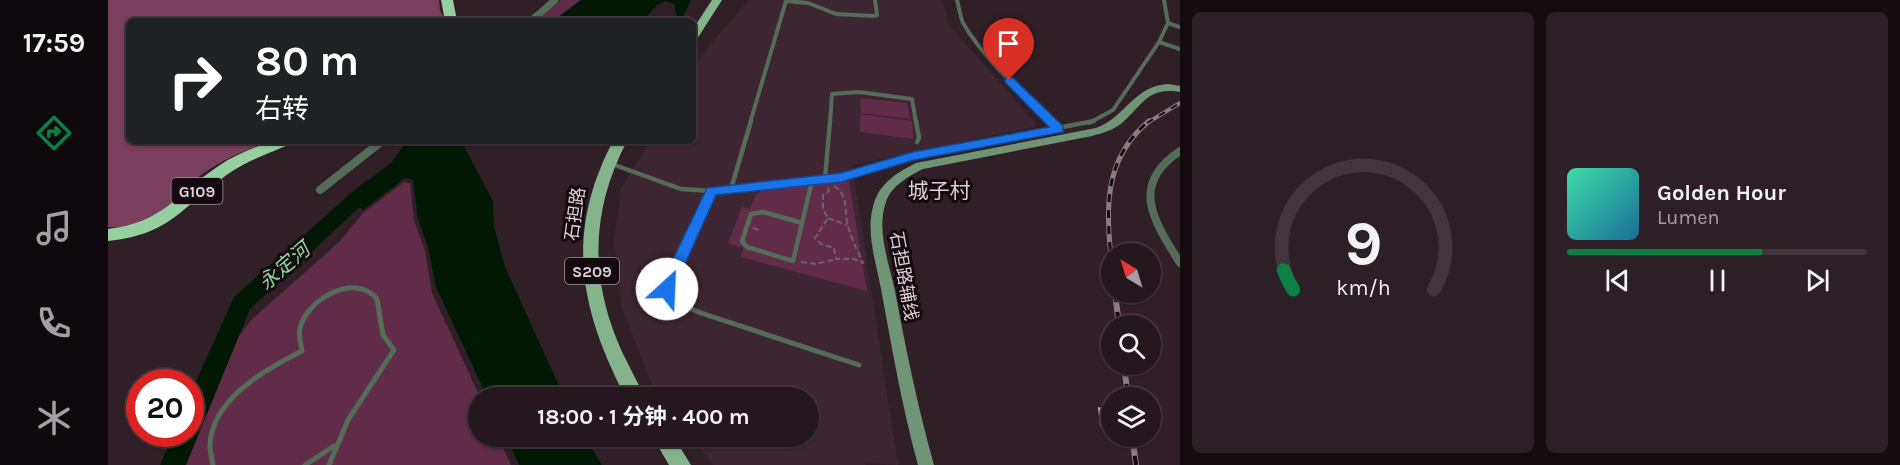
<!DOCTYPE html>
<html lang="zh">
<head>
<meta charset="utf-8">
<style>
	:root { --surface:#24171d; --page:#2c2026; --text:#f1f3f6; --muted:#a39fa4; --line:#41363b; --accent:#0b8043 }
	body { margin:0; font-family:Karla,"Noto Sans SC",sans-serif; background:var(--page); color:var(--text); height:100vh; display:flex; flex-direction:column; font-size:22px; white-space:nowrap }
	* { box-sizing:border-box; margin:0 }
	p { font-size:20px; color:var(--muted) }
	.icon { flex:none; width:33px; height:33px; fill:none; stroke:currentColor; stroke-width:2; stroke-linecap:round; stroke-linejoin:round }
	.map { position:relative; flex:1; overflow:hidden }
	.details { display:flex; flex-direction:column; gap:12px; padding:12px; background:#140d10; width:720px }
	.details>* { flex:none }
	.top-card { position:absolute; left:18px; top:18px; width:570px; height:126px; border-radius:9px; box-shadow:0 2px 4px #0004,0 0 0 2px var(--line); background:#202124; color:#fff; overflow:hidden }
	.needle { width:39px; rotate:322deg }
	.fabs { position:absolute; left:993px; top:243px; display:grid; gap:12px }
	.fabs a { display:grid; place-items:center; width:60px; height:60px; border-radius:50%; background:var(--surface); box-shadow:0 2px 4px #0004,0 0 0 2px var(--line); font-size:30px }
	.speed { position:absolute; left:18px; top:369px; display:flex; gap:12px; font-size:30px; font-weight:700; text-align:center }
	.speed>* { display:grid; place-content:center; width:78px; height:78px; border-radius:50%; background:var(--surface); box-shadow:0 2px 4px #0004,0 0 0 2px var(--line); line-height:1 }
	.speed .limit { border:9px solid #d22; background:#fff; color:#111 }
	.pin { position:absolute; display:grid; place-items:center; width:51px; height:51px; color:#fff; margin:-62px -26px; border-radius:50% 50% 50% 0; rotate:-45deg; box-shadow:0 0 6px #0007 }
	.pin .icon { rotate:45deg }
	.me { position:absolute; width:66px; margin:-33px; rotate:25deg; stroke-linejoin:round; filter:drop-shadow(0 0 4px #0008) }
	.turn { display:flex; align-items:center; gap:21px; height:126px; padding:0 30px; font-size:27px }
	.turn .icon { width:78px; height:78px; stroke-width:2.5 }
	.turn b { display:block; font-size:42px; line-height:51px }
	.details .card { flex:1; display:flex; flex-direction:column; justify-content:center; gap:9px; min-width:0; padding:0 21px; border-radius:9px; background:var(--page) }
	.details .dial { align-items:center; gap:0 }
	.dial svg { height:156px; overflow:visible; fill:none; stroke:var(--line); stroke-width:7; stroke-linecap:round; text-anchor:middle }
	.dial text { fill:var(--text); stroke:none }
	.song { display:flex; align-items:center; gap:18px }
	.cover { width:72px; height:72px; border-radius:9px; background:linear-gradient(135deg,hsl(160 70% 55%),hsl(200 70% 35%)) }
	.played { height:6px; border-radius:3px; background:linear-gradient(90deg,var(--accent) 65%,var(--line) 65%) }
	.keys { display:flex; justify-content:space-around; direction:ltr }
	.details .tiles { flex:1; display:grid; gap:12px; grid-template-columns:repeat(2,1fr) }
	.trip { position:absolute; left:360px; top:387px; width:351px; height:60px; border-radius:30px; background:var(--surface); box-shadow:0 2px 4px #0004,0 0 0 2px var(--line); font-weight:700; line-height:60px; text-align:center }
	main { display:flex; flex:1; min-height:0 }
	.dock { display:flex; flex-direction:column; width:108px; justify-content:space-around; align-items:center; background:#0e090c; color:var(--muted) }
	.dock .icon { width:42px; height:42px }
	.dock .active { color:var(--accent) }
	.dock b { font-size:27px; color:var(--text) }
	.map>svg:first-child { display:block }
	.built { fill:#3d2631 }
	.green { fill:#612c48 }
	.forest { fill:#793f5d }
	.water { fill:#001804 }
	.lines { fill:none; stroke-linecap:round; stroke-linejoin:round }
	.river { fill:#001804; fill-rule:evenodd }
	.building { fill:#cdb5c0 }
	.path { stroke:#706067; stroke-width:2; stroke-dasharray:6 3; stroke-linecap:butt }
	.lane-far2 { stroke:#556c59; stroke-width:4 }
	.lane-far1 { stroke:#556c59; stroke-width:4.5 }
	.lane { stroke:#556c59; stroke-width:5 }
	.street-far1 { stroke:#556c59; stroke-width:7 }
	.street { stroke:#556c59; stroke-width:8 }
	.secondary { fill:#709476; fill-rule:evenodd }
	.primary { fill:#84b38c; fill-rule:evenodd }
	.highway { fill:#96d0a0; fill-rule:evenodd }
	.rail-far2-casing { stroke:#8b7c83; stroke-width:4 }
	.rail-far1-casing { stroke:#8b7c83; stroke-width:5 }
	.rail-casing { stroke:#8b7c83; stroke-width:6 }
	.rail-far2 { stroke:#130b0f; stroke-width:2; stroke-dasharray:7; stroke-linecap:butt }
	.rail-far1 { stroke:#130b0f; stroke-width:3; stroke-dasharray:8; stroke-linecap:butt }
	.rail { stroke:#130b0f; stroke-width:4; stroke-dasharray:10; stroke-linecap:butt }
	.route { fill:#1a73e8; stroke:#114b97; stroke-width:1.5 }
	.labels { text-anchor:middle; stroke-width:6; stroke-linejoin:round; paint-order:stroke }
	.shield { fill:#130b0f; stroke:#a0959a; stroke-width:1.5 }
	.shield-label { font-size:16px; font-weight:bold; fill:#dcd0d5 }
	.street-label { font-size:18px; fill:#dcd0d5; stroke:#130b0f }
	.water-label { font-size:20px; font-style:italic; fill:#8ad999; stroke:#130b0f }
	.quarter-label { font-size:21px; fill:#dcd0d5; stroke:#130b0f }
</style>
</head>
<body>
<main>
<nav class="dock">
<b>17:59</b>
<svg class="icon active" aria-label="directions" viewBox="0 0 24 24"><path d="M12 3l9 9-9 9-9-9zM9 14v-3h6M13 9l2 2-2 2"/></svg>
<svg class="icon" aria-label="music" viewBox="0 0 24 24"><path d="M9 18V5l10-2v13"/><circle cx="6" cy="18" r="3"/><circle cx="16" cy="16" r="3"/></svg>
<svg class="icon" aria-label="phone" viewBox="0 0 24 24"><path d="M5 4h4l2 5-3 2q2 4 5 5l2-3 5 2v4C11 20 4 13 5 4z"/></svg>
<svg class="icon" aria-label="climate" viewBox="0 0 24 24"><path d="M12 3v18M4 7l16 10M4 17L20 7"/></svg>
</nav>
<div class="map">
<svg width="1072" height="465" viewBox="0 0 1072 465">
	<rect width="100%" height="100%" fill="#301f27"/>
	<path class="built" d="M 641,0 L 835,0 L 841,25 L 930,126 L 744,165 L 790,465 L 757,463 L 757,465 L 605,465 L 582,437 L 700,436 L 700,398 L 552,397 L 547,392 L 514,308 L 506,240 L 513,189 L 542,141 L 585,141 L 585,71 L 600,47 Z"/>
	<path class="green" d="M 453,0 L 473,0 L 445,21 L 428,21 Z
		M 752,98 L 799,103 L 802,119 L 753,113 Z
		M 752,114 L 804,121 L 806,139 L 752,132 Z
		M 741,181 L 759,291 L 633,257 L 635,248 L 620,243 L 634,207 L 642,209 L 648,195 L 655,189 Z
		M 296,182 L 302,183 L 306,220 L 317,251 L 324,293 L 372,397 L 370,398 L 370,436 L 390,437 L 403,465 L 75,465 L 121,350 L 142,321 L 231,242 L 255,213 Z"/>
	<path class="forest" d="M 0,0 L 331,0 L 332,11 L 338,21 L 21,21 L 21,141 L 163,141 C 138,150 113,160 92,176 C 85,181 81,190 75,197 C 57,217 27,230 0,227 Z"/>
	<path class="water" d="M 473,0 L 583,0 L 573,21 L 570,21 L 566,4 L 557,1 L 549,5 L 535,21 L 445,21 Z
		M 299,141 L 356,141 L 357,148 L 385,201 L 386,227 L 397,267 L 456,397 L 379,397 L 328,287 L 320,247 L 310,219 L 305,180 L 297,178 L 255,210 L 238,197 L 283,163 Z
		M 398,437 L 476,437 L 494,465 L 411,465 Z"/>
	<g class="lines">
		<path class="river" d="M 263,179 L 269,181 L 272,186 L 269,191 L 142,309 L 78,465 L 52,465 L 66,434 L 82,434 L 82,395 L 126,297 L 257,181 Z"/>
	</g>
	<path class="building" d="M 990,407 L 1004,411 L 1004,429 L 992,426 Z"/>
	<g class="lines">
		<path class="path" d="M 720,188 L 721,191 L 715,195 L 715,209 L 720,218 L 707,238 L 713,244 L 726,248 L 728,259 L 746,259 L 755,263 C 750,251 743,239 740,226 C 736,212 741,195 726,186
			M 720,218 L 739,225
			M 645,228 L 651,230
			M 693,262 L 708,264 L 728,259"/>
		<path class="lane-far2" d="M 849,0 C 851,7 852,16 855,23 C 876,59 914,93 944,123
			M 1060,23 L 1072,27
			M 1051,42 L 1072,49
			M 642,123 L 678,1 L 700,3 L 728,14 L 765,16 L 769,15 L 767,0
			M 722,123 L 724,94 L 751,92 L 804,99 L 808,123
			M 981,123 L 1005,110 L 1051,42 L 1060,23 L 1056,0"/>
		<path class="lane-far1" d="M 808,121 L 811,138 L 809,142
			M 942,121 L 950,129
			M 504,164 L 573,189 L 604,191 L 733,178 L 805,156 L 986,121
			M 717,179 L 722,121
			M 623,189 L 643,121
			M 694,223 L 655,212 L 643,214 L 634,241 L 639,247 L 685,261 L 704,181
			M 565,275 L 604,191"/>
		<path class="lane" d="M 566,274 L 559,289 L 563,300 L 593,313 L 751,365
			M 105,465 C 104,459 102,452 102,446 C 103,399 158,369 194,351 C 193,344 190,335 192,328 C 199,299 247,272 269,299 L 275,335 L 286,350 L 240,420 L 221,465
			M 197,465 L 226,446"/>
		<path class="street-far1" d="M 423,21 L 447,0"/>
		<path class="street" d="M 1072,151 C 1021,185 1046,221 1072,263
			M 212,190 L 274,141"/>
		<path class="secondary" d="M 1061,84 L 1072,86 L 1072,92 C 1039,87 1036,104 1014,123 C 1005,130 995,133 984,136 L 815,169 C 801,176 783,186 778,202 C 768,230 781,263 787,291 C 798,350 810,408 826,465 L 810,465 C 794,407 784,348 773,289 C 768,262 757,231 766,203 C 772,183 790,172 808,163 L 988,128 C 1018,117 1026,85 1061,84 Z"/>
		<path class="primary" d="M 604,0 L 614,0 L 589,39 L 585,40 L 585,29 Z
			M 505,141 L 519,141 C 485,206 481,271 509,340 C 517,360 528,378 537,398 L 518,398 C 471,308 457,233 505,141 Z
			M 544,436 L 565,436 L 583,465 L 561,465 Z"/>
		<path class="highway" d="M 333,0 L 345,0 L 349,21 L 337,21 Z
			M 163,141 L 184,141 L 182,144 C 162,153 141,160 123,172 C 74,205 66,234 0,241 L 0,229 C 57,222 68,194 112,165 C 128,154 146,148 163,141 Z"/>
		<defs>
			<path id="rail-far2" d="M 1039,123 L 1072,103"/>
			<path id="rail-far1" d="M 1004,266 C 998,211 994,160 1041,121"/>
			<path id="rail" d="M 1007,292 L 1011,326
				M 1016,364 L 1020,398
				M 1024,436 L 1028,465"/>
		</defs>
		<use href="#rail-far2" class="rail-far2-casing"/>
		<use href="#rail-far1" class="rail-far1-casing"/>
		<use href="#rail" class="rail-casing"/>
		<use href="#rail-far2" class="rail-far2"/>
		<use href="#rail-far1" class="rail-far1"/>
		<use href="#rail" class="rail"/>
	</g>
	<path class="route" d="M 901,77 L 905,78 L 955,126 L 955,132 L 806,160 L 733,182 L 608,195 L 564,293 L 559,295 L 553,293 L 551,289 L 599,188 L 733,173 L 805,152 L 941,127 L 897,82 L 897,78 Z"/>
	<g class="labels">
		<g class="shield">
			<rect x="63.5" y="178" width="51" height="26" rx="4.5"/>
			<rect x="457" y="258" width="54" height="26" rx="4.5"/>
		</g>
		<g class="shield-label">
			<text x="89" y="197">G109</text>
			<text x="484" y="277">S209</text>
		</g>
		<g class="street-label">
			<text transform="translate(467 214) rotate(-82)" y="6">石担路</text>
			<text transform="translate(796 276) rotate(80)" y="6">石担路辅线</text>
		</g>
		<g class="water-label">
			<text transform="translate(176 266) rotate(-41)" y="7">永定河</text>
		</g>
		<g class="quarter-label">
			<text x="831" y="198">城子村</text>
		</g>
	</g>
</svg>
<div class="fabs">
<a><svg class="needle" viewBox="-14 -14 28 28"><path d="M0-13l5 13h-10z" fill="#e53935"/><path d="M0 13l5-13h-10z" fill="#a39fa4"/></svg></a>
<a><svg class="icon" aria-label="search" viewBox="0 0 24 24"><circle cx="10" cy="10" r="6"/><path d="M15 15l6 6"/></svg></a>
<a><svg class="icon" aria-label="layers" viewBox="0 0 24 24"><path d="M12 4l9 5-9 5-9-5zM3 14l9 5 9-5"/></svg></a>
</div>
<div class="speed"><div class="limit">20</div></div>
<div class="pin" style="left:901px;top:80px;background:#d93025"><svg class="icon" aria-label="arrive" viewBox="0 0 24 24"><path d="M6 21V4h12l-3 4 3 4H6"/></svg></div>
<svg class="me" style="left:559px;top:289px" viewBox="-20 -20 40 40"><circle r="19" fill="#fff"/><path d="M0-13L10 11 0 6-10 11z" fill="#1a73e8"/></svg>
<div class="trip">18:00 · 1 分钟 · 400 m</div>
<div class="top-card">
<div class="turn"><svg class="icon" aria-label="right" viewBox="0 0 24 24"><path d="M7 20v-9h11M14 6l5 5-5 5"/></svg><div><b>80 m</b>右转</div></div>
</div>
</div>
<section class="details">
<div class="tiles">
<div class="card dial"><svg viewBox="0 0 100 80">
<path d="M14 69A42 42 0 1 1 86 69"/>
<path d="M14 69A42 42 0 0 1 9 59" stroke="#0b8043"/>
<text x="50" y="56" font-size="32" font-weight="700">9</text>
<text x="50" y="72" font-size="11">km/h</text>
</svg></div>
<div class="card">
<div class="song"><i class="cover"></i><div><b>Golden Hour</b><p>Lumen</p></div></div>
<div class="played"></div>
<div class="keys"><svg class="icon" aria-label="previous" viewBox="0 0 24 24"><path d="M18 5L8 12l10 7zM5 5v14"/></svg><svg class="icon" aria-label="pause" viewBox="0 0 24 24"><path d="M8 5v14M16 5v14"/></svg><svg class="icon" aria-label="next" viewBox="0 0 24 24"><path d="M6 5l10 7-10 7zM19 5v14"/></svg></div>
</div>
</div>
</section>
</main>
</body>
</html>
